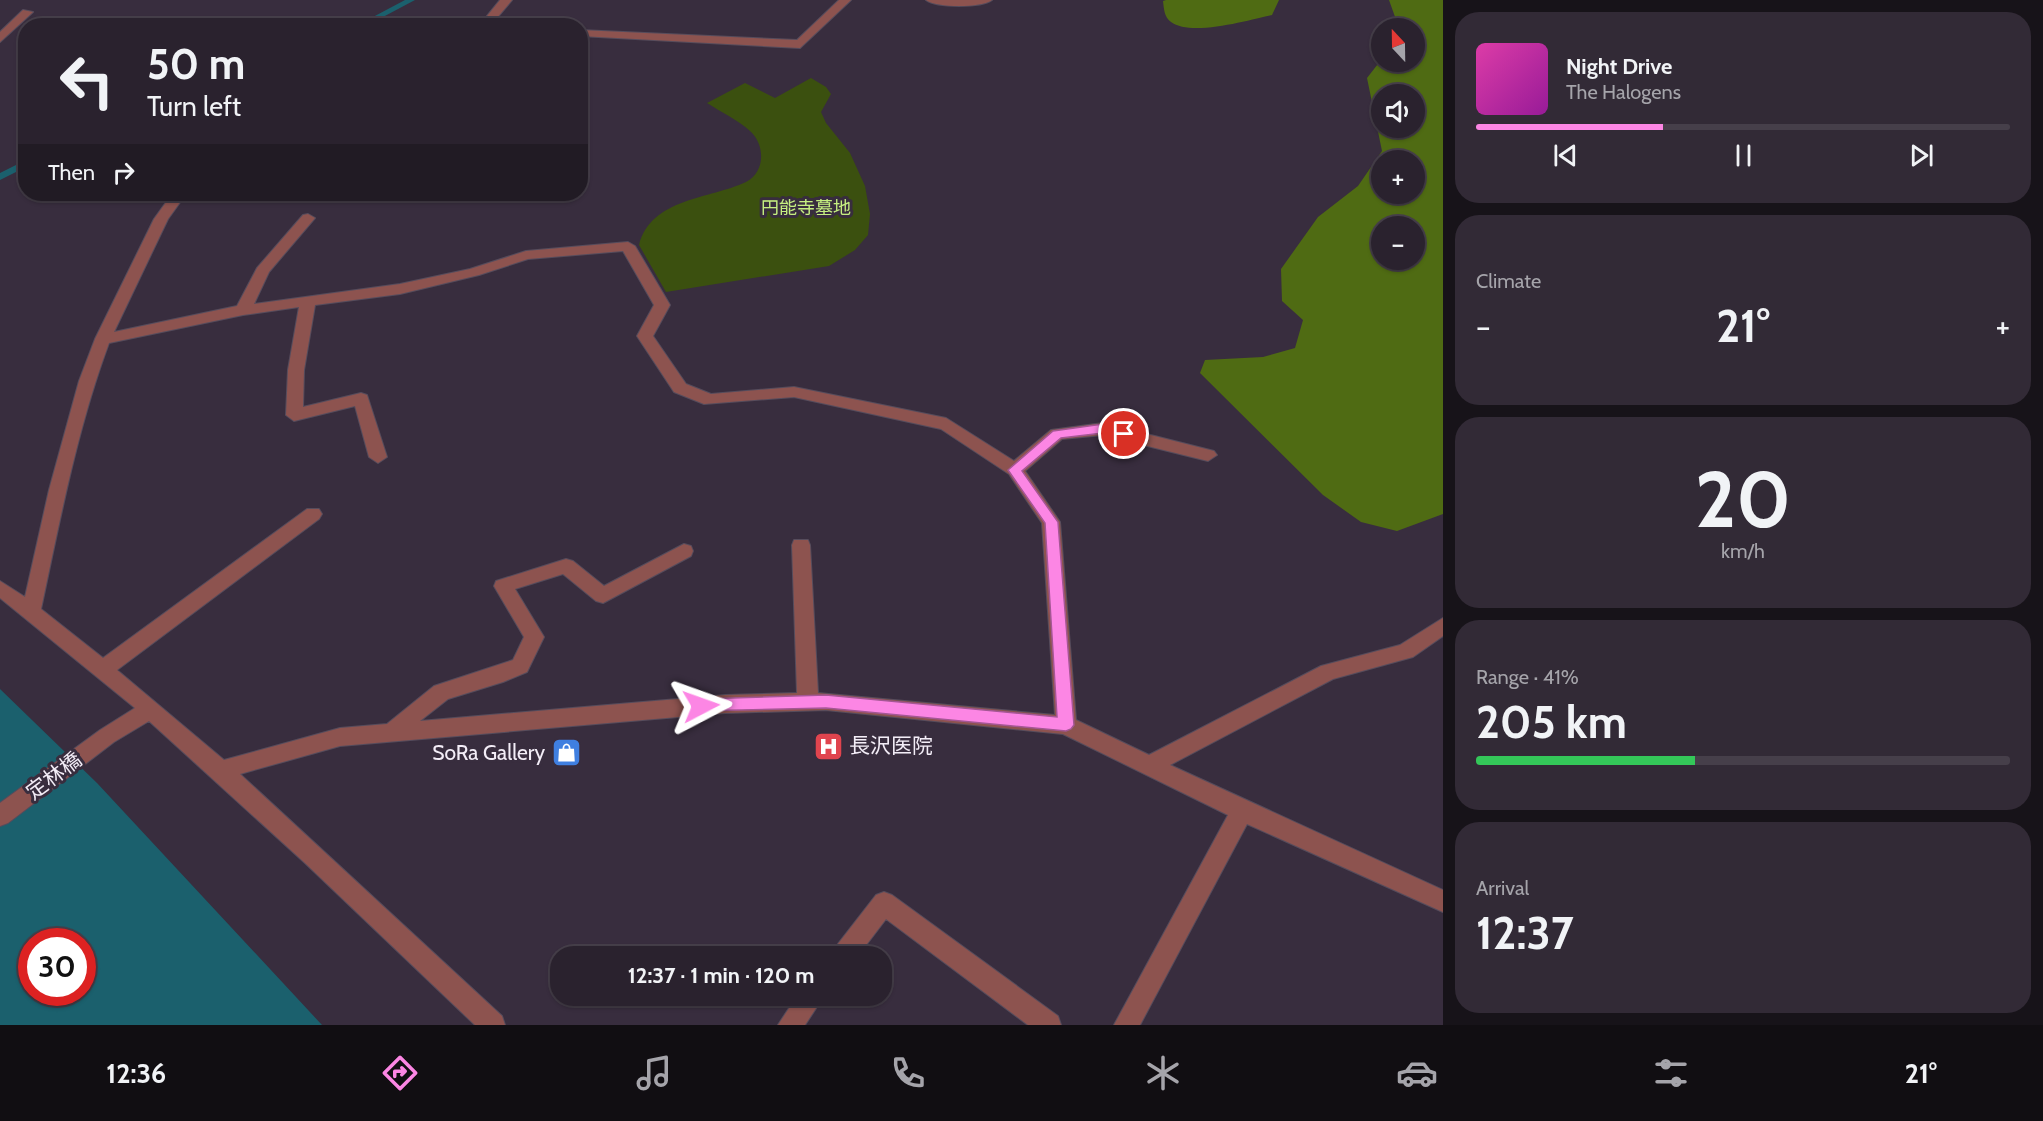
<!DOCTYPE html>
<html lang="en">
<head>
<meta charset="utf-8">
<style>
	:root { --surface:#2a222e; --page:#322a36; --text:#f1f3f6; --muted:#a5a4aa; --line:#463f4a; --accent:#fc86e4 }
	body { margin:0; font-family:Cabin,"Noto Sans JP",sans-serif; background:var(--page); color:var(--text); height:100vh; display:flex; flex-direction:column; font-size:22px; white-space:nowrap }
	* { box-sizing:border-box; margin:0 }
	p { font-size:20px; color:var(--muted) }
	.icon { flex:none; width:33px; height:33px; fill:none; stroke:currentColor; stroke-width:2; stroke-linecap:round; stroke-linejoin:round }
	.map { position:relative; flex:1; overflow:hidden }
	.details { display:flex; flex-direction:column; gap:12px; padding:12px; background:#171319; width:600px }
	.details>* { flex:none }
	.banner { position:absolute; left:18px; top:18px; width:570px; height:183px; border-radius:24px; box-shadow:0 2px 4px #0004,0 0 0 2px var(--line); background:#2a222e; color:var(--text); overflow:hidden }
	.needle { width:39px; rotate:338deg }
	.controls { position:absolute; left:1371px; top:18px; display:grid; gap:12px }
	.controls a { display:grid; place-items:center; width:54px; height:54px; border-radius:50%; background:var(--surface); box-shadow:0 2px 4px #0004,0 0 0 2px var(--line); font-size:30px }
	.speed { position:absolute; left:18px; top:928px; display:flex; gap:12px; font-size:30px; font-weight:700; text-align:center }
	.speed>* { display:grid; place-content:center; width:78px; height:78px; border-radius:50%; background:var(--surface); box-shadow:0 2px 4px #0004,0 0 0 2px var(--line); line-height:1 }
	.speed .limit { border:9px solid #d22; background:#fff; color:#111 }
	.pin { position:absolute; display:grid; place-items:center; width:51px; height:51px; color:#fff; margin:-26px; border:3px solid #fff; border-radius:50%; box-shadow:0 2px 6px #0007 }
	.me { position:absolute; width:66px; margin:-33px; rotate:86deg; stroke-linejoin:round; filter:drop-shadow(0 0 4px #0008) }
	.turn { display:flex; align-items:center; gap:21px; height:126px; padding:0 30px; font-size:27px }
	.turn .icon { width:78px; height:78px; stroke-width:2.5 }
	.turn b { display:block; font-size:42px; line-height:51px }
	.then { display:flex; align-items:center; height:57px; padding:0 30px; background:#0003; gap:12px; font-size:22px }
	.big { font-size:45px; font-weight:800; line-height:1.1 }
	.details .tile { flex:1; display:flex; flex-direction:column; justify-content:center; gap:9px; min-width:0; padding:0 21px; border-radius:24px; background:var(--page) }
	.details .dial { align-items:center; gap:0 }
	.dial b { font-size:78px; line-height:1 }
	.song { display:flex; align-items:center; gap:18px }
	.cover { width:72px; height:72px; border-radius:9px; background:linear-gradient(135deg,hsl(320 70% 55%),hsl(300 70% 35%)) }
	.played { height:6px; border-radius:3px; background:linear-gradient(90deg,var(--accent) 35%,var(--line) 35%) }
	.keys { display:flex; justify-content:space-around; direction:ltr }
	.heat { display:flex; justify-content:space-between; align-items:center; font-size:33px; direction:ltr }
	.charge { height:9px; border-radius:4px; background:linear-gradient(90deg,#34c759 41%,var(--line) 0) }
	.trip { position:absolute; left:550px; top:946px; width:342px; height:60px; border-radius:24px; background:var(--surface); box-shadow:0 2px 4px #0004,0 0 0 2px var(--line); font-weight:800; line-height:60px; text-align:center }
	.tabs { display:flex; height:96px; justify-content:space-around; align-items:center; background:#110e12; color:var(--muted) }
	.tabs .icon { width:42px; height:42px }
	.tabs .current { color:var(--accent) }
	.tabs b { font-size:27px; color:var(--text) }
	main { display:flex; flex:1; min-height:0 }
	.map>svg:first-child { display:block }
	.green { fill:#3b500f }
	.forest { fill:#4f6b13; fill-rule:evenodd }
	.water { fill:#1b606d; fill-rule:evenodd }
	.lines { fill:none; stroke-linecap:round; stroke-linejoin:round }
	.stream { fill:#1b606d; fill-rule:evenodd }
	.minor-casing { stroke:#564c5c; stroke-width:2 }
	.minor { fill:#8d534f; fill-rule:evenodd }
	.route { fill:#fc86e4; stroke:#a45794; stroke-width:1.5 }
	.labels { text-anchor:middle; stroke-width:6; stroke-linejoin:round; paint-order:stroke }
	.far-park-label { font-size:18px; fill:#c5ef81; stroke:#382d3e }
	.poi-label { font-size:21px; fill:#f3edf7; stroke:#382d3e; text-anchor:start }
	.street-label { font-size:21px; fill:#f3edf7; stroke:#382d3e }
</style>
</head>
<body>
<main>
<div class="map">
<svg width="1443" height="1025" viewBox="0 0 1443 1025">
	<rect width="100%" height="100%" fill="#382d3e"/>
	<path class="green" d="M 811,78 L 826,87 L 831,94 L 821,112 L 826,123 L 850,153 L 865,186 L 870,214 L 868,235 L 855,250 L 829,266 L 666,292 L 639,245 C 651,198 710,199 746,182 C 766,172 765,144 750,131 C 738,120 721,112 707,103 L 745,83 L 775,98 Z"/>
	<path class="forest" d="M 1166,0 L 1279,0 L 1272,15 C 1249,20 1191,37 1171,22 C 1164,17 1164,9 1163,1 Z
		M 1389,0 L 1443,0 L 1443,514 L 1397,531 L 1361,522 L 1323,495 L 1200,373 L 1205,360 L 1263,357 L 1295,348 L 1303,320 L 1282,301 L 1281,269 L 1318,217 L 1358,186 L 1382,151 L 1367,78 L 1381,60 L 1414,62 L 1414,28 L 1399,28 ZM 1382,94 L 1414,94 L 1414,128 L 1382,128 ZM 1382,160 L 1414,160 L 1414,194 L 1382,194 ZM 1382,226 L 1414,226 L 1414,260 L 1382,260 Z"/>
	<path class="water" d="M 0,689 L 97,783 L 322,1025 L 0,1025 ZM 32,942 L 82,942 L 82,993 L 32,993 Z"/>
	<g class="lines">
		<path class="stream" d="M 405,0 L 415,0 L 366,26 L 356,26 Z
			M 26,160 L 26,167 L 0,180 L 0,173 Z"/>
		<defs>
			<path id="minor" d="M 500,0 L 512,0 L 496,19 L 518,26 L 479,26 Z
				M 839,0 L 851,0 L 800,48 L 580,36 L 580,30 L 797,40 Z
				M 926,0 L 992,0 C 981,8 937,8 926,0 Z
				M 23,10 L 33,12 L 0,42 L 0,32 Z
				M 172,194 L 186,194 L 168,219 L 114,332 L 237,306 L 257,268 L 303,215 L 308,214 L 315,218 L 269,272 L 254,304 L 400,284 L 470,269 L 526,251 L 628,242 L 635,246 L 670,305 L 653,336 L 686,384 L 711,394 L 794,387 L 946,418 L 1014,461 L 1051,430 L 1103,423 L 1214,451 L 1217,455 L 1208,461 L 1103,435 L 1062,439 L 1025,471 L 1060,522 L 1076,720 L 1149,755 L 1321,666 L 1400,645 L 1443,618 L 1443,636 L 1413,657 L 1333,679 L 1170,765 L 1443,890 L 1443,912 L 1247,824 L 1140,1025 L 1114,1025 L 1228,815 L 1063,734 L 826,710 L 725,713 L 340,746 L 240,774 L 502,1016 L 505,1025 L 475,1025 L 305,863 L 149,721 L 114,742 L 8,823 L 0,826 L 0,803 L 100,730 L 135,708 L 0,598 L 0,581 L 25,597 L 49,490 L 79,381 L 95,339 L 154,219 ZM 623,251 L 654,305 L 637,336 L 674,392 L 704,404 L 794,397 L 941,429 L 1009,474 L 1042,523 L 1055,715 L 818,693 L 810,545 L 808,540 L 794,540 L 792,545 L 797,693 L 725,695 L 420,721 L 448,699 L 503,682 L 527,672 L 544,637 L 515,589 L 563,574 L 596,601 L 603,603 L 691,556 L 693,551 L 691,546 L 684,544 L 604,586 L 573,561 L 566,559 L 496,581 L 494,586 L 524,637 L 513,660 L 434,686 L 387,724 L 340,728 L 224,760 L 117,670 L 319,519 L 322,514 L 319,509 L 307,509 L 103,658 L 41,609 C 60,520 77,429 109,343 L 243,315 L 299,307 L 288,370 L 286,415 L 294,421 L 355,406 L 369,457 L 378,463 L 387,457 L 367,395 L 361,393 L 303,407 L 304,370 L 315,305 L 400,294 L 479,275 L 528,259 Z
				M 884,892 L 892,895 L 1058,1016 L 1061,1025 L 1028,1025 L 886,919 L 857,957 L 830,957 L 834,949 L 876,895 Z
				M 797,996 L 824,996 L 805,1025 L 778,1025 Z"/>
		</defs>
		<use href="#minor" class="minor-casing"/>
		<use href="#minor" class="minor"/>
	</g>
	<path class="route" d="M 1103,424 L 1128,431 L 1130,434 L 1124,438 L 1103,433 L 1061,438 L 1022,471 L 1058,522 L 1074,725 L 1071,729 L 1066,731 L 826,708 L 695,711 L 693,706 L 695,701 L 701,699 L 826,695 L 1057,717 L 1045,523 L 1008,470 L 1053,431 Z"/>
	<defs>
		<symbol id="hospital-square" viewBox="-11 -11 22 22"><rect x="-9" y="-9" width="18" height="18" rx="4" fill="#e0444e" stroke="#382d3e"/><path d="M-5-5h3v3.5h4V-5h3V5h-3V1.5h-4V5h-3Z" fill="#fff"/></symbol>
		<symbol id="shop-square" viewBox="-11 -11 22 22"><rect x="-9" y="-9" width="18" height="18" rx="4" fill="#3f7fe0" stroke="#382d3e"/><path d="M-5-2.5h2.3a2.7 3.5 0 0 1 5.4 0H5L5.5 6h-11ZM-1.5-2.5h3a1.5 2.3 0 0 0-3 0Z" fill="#fff"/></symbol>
	</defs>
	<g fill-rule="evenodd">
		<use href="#hospital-square" x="812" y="730" width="33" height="33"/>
		<use href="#shop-square" x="550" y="736" width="33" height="33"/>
	</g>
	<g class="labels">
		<g class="far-park-label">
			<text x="806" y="214">円能寺墓地</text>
		</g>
		<g class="poi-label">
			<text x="849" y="753">長沢医院</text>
			<text x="545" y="760" text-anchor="end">SoRa Gallery</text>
		</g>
		<g class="street-label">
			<text transform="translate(54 776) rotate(-37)" y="7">定林橋</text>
		</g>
	</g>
</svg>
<div class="controls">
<a><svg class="needle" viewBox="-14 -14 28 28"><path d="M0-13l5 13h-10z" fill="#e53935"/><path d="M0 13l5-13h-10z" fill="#a5a4aa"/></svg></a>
<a><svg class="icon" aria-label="sound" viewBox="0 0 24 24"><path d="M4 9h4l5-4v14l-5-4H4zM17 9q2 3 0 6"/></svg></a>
<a>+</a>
<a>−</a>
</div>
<div class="speed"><div class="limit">30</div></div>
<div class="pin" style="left:1124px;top:434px;background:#d93025"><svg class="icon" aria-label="arrive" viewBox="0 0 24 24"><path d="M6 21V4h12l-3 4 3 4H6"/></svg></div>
<svg class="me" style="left:701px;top:706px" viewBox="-20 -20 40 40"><path d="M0-17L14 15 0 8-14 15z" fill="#fc86e4" stroke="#fff" stroke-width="4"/></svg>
<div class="trip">12:37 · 1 min · 120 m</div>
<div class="banner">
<div class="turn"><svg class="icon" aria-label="left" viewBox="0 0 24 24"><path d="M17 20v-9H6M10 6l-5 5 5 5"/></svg><div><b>50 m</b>Turn left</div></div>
<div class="then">Then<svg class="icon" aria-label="right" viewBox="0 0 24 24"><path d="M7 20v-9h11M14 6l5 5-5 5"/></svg></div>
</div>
</div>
<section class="details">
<div class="tile">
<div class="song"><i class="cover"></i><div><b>Night Drive</b><p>The Halogens</p></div></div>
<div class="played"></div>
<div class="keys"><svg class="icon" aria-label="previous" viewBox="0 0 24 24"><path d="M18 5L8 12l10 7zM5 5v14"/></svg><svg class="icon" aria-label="pause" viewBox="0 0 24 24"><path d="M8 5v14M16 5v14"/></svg><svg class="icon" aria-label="next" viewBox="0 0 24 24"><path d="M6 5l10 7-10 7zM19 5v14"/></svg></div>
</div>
<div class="tile"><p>Climate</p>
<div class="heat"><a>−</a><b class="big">21°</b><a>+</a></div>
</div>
<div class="tile dial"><b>20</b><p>km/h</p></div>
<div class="tile"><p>Range · 41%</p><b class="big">205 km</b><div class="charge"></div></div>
<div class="tile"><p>Arrival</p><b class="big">12:37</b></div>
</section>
</main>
<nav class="tabs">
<b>12:36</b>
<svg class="icon current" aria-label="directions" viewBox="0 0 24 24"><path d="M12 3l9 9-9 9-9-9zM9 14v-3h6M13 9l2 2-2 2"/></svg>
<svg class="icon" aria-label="music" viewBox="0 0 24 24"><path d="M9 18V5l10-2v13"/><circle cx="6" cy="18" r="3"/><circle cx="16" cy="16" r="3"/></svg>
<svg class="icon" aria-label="phone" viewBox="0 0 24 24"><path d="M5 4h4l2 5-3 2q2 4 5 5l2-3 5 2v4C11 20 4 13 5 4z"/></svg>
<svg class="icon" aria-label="climate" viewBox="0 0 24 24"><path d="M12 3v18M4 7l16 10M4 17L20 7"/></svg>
<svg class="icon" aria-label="car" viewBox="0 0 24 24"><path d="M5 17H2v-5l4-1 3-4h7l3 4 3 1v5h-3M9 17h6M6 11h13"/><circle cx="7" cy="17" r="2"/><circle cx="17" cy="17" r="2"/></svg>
<svg class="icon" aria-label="filters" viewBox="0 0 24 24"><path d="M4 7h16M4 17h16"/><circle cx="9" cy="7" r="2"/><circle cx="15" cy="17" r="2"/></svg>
<b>21°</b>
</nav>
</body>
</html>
